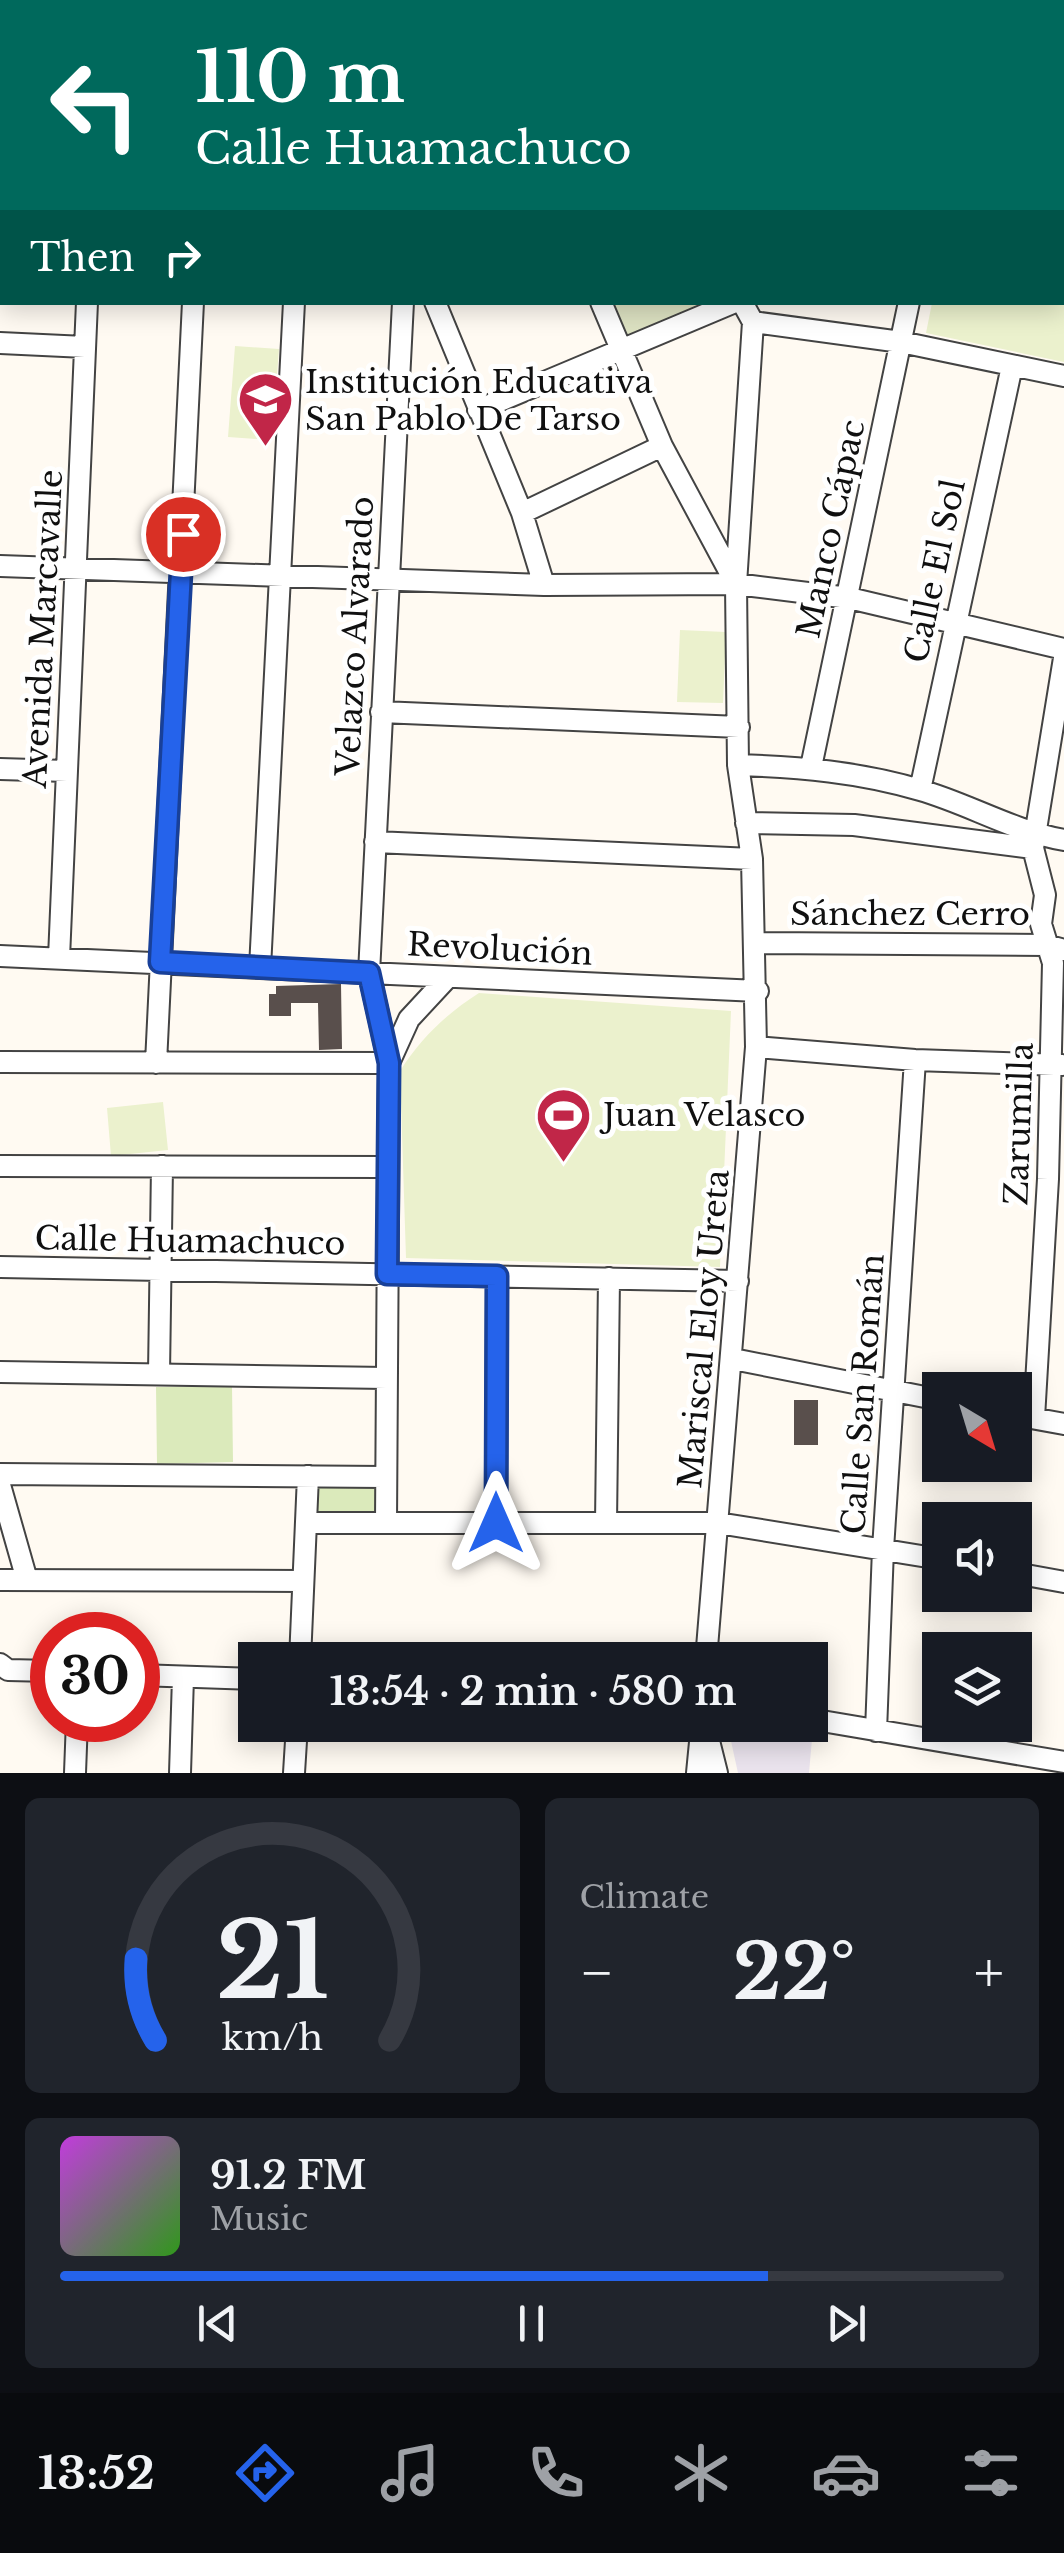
<!DOCTYPE html>
<html lang="en">
<head>
<meta charset="utf-8">
<style>
	:root { --surface:#171b24; --page:#20242c; --text:#f1f3f6; --muted:#9ea1a6; --line:#363941; --accent:#2563eb }
	body { margin:0; font-family:"Libre Baskerville",serif; background:var(--page); color:var(--text); height:100vh; display:flex; flex-direction:column; font-size:38px; white-space:nowrap }
	* { box-sizing:border-box; margin:0 }
	p { font-size:32px; color:var(--muted) }
	.icon { flex:none; width:55px; height:55px; fill:none; stroke:currentColor; stroke-width:2; stroke-linecap:round; stroke-linejoin:round }
	.map { position:relative; height:1773px; overflow:hidden }
	.details { display:flex; flex-direction:column; gap:25px; padding:25px; background:#0d0f14; flex:1 }
	.details>* { flex:none }
	.hud { position:absolute; left:0px; top:0px; width:1065px; height:305px; box-shadow:0 5px 25px #0003; background:#00695c; color:#fff; overflow:hidden }
	.needle { width:65px; rotate:142deg }
	.tools { position:absolute; left:922px; top:1372px; display:grid; gap:20px }
	.tools a { display:grid; place-items:center; width:110px; height:110px; border-radius:0px; background:var(--surface); box-shadow:0 5px 25px #0003; font-size:50px }
	.speed { position:absolute; left:30px; top:1612px; display:flex; gap:20px; font-size:50px; font-weight:700; text-align:center }
	.speed>* { display:grid; place-content:center; width:130px; height:130px; border-radius:50%; background:var(--surface); box-shadow:0 5px 25px #0003; line-height:1 }
	.speed .limit { border:15px solid #d22; background:#fff; color:#111 }
	.pin { position:absolute; display:grid; place-items:center; width:85px; height:85px; color:#fff; margin:-42px; border:5px solid #fff; border-radius:50%; box-shadow:0 2px 10px #0007 }
	.me { position:absolute; width:110px; margin:-55px; rotate:0deg; stroke-linejoin:round; filter:drop-shadow(0 0 8px #0008) }
	.turn { display:flex; align-items:center; gap:35px; height:210px; padding:0 30px; font-size:45px }
	.turn .icon { width:130px; height:130px; stroke-width:2.5 }
	.turn b { display:block; font-size:70px; line-height:85px }
	.then { display:flex; align-items:center; height:95px; padding:0 30px; background:#0003; gap:20px; font-size:38px }
	.big { font-size:75px; font-weight:700; line-height:1.1 }
	.details .widget { flex:1; display:flex; flex-direction:column; justify-content:center; gap:15px; min-width:0; padding:0 35px; border-radius:15px; background:var(--page) }
	.details .dial { align-items:center; gap:0 }
	.dial svg { height:260px; overflow:visible; fill:none; stroke:var(--line); stroke-width:7; stroke-linecap:round; text-anchor:middle }
	.dial text { fill:var(--text); stroke:none }
	.song { display:flex; align-items:center; gap:30px }
	.cover { width:120px; height:120px; border-radius:15px; background:linear-gradient(135deg,hsl(290 70% 55%),hsl(110 70% 35%)) }
	.played { height:10px; border-radius:5px; background:linear-gradient(90deg,var(--accent) 75%,var(--line) 75%) }
	.keys { display:flex; justify-content:space-around; direction:ltr }
	.heat { display:flex; justify-content:space-between; align-items:center; font-size:55px; direction:ltr }
	.details .tiles { flex:1; display:grid; gap:25px; grid-template-columns:1fr 1fr }
	.widget:last-child { grid-column:span 2 }
	.trip { position:absolute; left:238px; top:1642px; width:590px; height:100px; border-radius:0px; background:var(--surface); box-shadow:0 5px 25px #0003; font-weight:700; line-height:100px; text-align:center }
	.tab-bar { display:flex; height:160px; justify-content:space-around; align-items:center; background:#090b0e; color:var(--muted) }
	.tab-bar .icon { width:70px; height:70px }
	.tab-bar .selected { color:var(--accent) }
	.tab-bar b { font-size:45px; color:var(--text) }
	.map>svg:first-child { display:block }
	.industrial { fill:#ebe4ee }
	.green { fill:#dbeabb }
	.cemetery { fill:#dde2c2 }
	.pitch { fill:#ebf1cd }
	.building { fill:#594f4c }
	.lines { fill:none; stroke-linecap:round; stroke-linejoin:round }
	.minor-casing { stroke:#434343; stroke-width:24 }
	.minor { stroke:#fff; stroke-width:20 }
	.route-casing { stroke:#184099; stroke-width:25 }
	.route { stroke:#2563eb; stroke-width:18 }
	.labels { text-anchor:middle; stroke-width:10; stroke-linejoin:round; paint-order:stroke }
	.poi-label { font-size:32px; fill:#101010; stroke:#fff; text-anchor:start }
	.street-label { font-size:32px; fill:#101010; stroke:#fff }
</style>
</head>
<body>
<div class="map">
<svg width="1064" height="1773" viewBox="0 0 1064 1773">
	<rect width="100%" height="100%" fill="#fffaf2"/>
	<path class="industrial" d="M 729,1732 L 812,1739 L 809,1773 L 738,1773 Z"/>
	<path class="green" d="M 232,1386 L 233,1462 L 157,1464 L 156,1387 Z
		M 314,1484 L 377,1486 L 376,1514 L 313,1513 Z"/>
	<path class="cemetery" d="M 532,0 L 988,0 L 989,2 L 532,2 Z
		M 609,303 L 709,303 L 625,344 Z"/>
	<path class="pitch" d="M 1064,262 L 1064,362 L 926,333 L 932,303 L 1062,302 Z
		M 235,346 L 279,349 L 272,440 L 228,437 Z
		M 680,630 L 726,632 L 723,703 L 677,702 Z
		M 479,993 L 731,1011 L 720,1267 L 406,1258 L 400,1071 C 421,1038 446,1014 479,993 Z
		M 163,1102 L 168,1150 L 111,1156 L 107,1108 Z"/>
	<path class="building" d="M 341,984 L 342,1049 L 319,1050 L 318,1003 L 291,1003 L 291,1016 L 269,1016 L 269,994 L 276,994 L 276,986 Z
		M 794,1400 L 818,1400 L 818,1445 L 794,1445 Z"/>
	<g class="lines">
		<defs>
			<path id="minor" d="M 1002,0 L 1004,2
				M 100,2 L 100,0
				M 205,2 L 205,0
				M 309,2 L 309,0
				M 414,2 L 414,0
				M 516,2 L 516,0
				M 0,23 L 2,23
				M 1062,89 L 1064,91
				M 1062,129 L 1064,128
				M 0,135 L 2,135
				M 0,239 L 2,240
				M 1062,250 L 1064,250
				M 435,302 L 522,513 L 544,585
				M 601,302 L 662,446 L 735,582
				M 753,322 L 901,342 L 1064,376
				M 0,343 L 85,347
				M 478,410 L 735,302
				M 522,513 L 662,446
				M 0,566 L 544,585 L 736,584 L 849,598 L 1064,649
				M 381,712 L 739,727
				M 738,765 C 799,767 860,772 920,790 C 969,804 1013,831 1064,840
				M 811,767 L 909,302
				M 0,769 L 67,771
				M 920,790 L 1012,366
				M 746,823 L 854,825 L 1033,848
				M 375,842 L 752,859
				M 755,943 L 1046,945 L 1064,950
				M 0,956 L 758,991
				M 59,958 L 87,302
				M 260,968 L 294,302
				M 756,1047 L 915,1060 L 1062,1065
				M 0,1062 L 389,1063 L 409,1019 L 448,977
				M 156,1063 L 193,302
				M 0,1166 L 388,1167
				M 0,1267 L 738,1281
				M 733,1359 L 940,1400
				M 0,1372 L 386,1378
				M 159,1374 L 162,1166
				M 1015,1415 L 1064,1424
				M 1034,1418 L 1048,1179 L 1053,963 L 1041,924 L 1045,895 L 1033,848 L 1064,658
				M 0,1474 L 385,1477
				M 0,1485 L 27,1580
				M 306,1523 L 718,1523 L 940,1559
				M 386,1523 L 389,1063 L 369,973 L 403,302
				M 496,1523 L 497,1276
				M 606,1523 L 609,1278
				M 1015,1573 L 1064,1582
				M 0,1580 L 303,1581
				M 300,1660 L 308,1476
				M 706,1660 L 756,1047 L 752,859 L 738,765 L 736,584 L 753,322 L 742,302
				M 0,1664 L 8,1670 L 52,1671
				M 138,1675 L 255,1679
				M 810,1719 L 1064,1762
				M 705,1725 L 717,1773
				M 876,1731 L 883,1549 L 915,1060
				M 75,1773 L 77,1720
				M 180,1773 L 183,1677
				M 294,1773 L 297,1725
				M 697,1773 L 701,1732"/>
		</defs>
		<use href="#minor" class="minor-casing"/>
		<use href="#minor" class="minor"/>
	</g>
	<g class="lines">
		<defs>
			<path id="route" d="M 183,534 L 160,962 L 369,973 L 389,1063 L 387,1274 L 497,1276 L 496,1523"/>
		</defs>
		<use href="#route" class="route-casing"/>
		<use href="#route" class="route"/>
	</g>
	<defs>
		<symbol id="school-pin" viewBox="-11 -11 22 30"><path d="M0 17L-7.5 6A9.5 9.5 0 1 1 7.5 6Z" fill="#c12648" stroke="#fff"/><path d="M0-5L7-2L0 1L-7-2ZM-4 1L0 2.5L4 1V4Q0 6-4 4Z" fill="#fff"/></symbol>
		<symbol id="stadium-pin" viewBox="-11 -11 22 30"><path d="M0 17L-7.5 6A9.5 9.5 0 1 1 7.5 6Z" fill="#c12648" stroke="#fff"/><path d="M0-5a6.5 5 0 1 0 0 10a6.5 5 0 1 0 0-10ZM-3.5-1.8h7v3.6h-7Z" fill="#fff"/></symbol>
	</defs>
	<g fill-rule="evenodd">
		<use href="#school-pin" x="234" y="368" width="63" height="86"/>
		<use href="#stadium-pin" x="532" y="1084" width="63" height="86"/>
	</g>
	<g class="labels">
		<g class="poi-label">
			<text x="305" y="393">Institución Educativa<tspan x="305" dy="37">San Pablo De Tarso</tspan></text>
			<text x="603" y="1126">Juan Velasco</text>
		</g>
		<g class="street-label">
			<text transform="translate(831 529) rotate(-78)" y="11">Manco Cápac</text>
			<text transform="translate(935 571) rotate(-78)" y="11">Calle El Sol</text>
			<text transform="translate(43 629) rotate(-87)" y="11">Avenida Marcavalle</text>
			<text transform="translate(355 636) rotate(-87)" y="11">Velazco Alvarado</text>
			<text x="910" y="925">Sánchez Cerro</text>
			<text transform="translate(500 949) rotate(3)" y="11">Revolución</text>
			<text transform="translate(1019 1124) rotate(-88)" y="11">Zarumilla</text>
			<text transform="translate(190 1241) rotate(1)" y="11">Calle Huamachuco</text>
			<text transform="translate(704 1329) rotate(-85)" y="11">Mariscal Eloy Ureta</text>
			<text transform="translate(863 1394) rotate(-86)" y="11">Calle San Román</text>
		</g>
	</g>
</svg>
<div class="tools">
<a><svg class="needle" viewBox="-14 -14 28 28"><path d="M0-13l5 13h-10z" fill="#e53935"/><path d="M0 13l5-13h-10z" fill="#9ea1a6"/></svg></a>
<a><svg class="icon" aria-label="sound" viewBox="0 0 24 24"><path d="M4 9h4l5-4v14l-5-4H4zM17 9q2 3 0 6"/></svg></a>
<a><svg class="icon" aria-label="layers" viewBox="0 0 24 24"><path d="M12 4l9 5-9 5-9-5zM3 14l9 5 9-5"/></svg></a>
</div>
<div class="speed"><div class="limit">30</div></div>
<div class="pin" style="left:183px;top:534px;background:#d93025"><svg class="icon" aria-label="arrive" viewBox="0 0 24 24"><path d="M6 21V4h12l-3 4 3 4H6"/></svg></div>
<svg class="me" style="left:496px;top:1523px" viewBox="-20 -20 40 40"><path d="M0-17L14 15 0 8-14 15z" fill="#2563eb" stroke="#fff" stroke-width="4"/></svg>
<div class="trip">13:54 · 2 min · 580 m</div>
<div class="hud">
<div class="turn"><svg class="icon" aria-label="left" viewBox="0 0 24 24"><path d="M17 20v-9H6M10 6l-5 5 5 5"/></svg><div><b>110 m</b>Calle Huamachuco</div></div>
<div class="then">Then<svg class="icon" aria-label="right" viewBox="0 0 24 24"><path d="M7 20v-9h11M14 6l5 5-5 5"/></svg></div>
</div>
</div>
<section class="details">
<div class="tiles">
<div class="widget dial"><svg viewBox="0 0 100 80">
<path d="M14 69A42 42 0 1 1 86 69"/>
<path d="M14 69A42 42 0 0 1 8 44" stroke="#2563eb"/>
<text x="50" y="56" font-size="32" font-weight="700">21</text>
<text x="50" y="72" font-size="11">km/h</text>
</svg></div>
<div class="widget"><p>Climate</p>
<div class="heat"><a>−</a><b class="big">22°</b><a>+</a></div>
</div>
<div class="widget">
<div class="song"><i class="cover"></i><div><b>91.2 FM</b><p>Music</p></div></div>
<div class="played"></div>
<div class="keys"><svg class="icon" aria-label="previous" viewBox="0 0 24 24"><path d="M18 5L8 12l10 7zM5 5v14"/></svg><svg class="icon" aria-label="pause" viewBox="0 0 24 24"><path d="M8 5v14M16 5v14"/></svg><svg class="icon" aria-label="next" viewBox="0 0 24 24"><path d="M6 5l10 7-10 7zM19 5v14"/></svg></div>
</div>
</div>
</section>
<nav class="tab-bar">
<b>13:52</b>
<svg class="icon selected" aria-label="directions" viewBox="0 0 24 24"><path d="M12 3l9 9-9 9-9-9zM9 14v-3h6M13 9l2 2-2 2"/></svg>
<svg class="icon" aria-label="music" viewBox="0 0 24 24"><path d="M9 18V5l10-2v13"/><circle cx="6" cy="18" r="3"/><circle cx="16" cy="16" r="3"/></svg>
<svg class="icon" aria-label="phone" viewBox="0 0 24 24"><path d="M5 4h4l2 5-3 2q2 4 5 5l2-3 5 2v4C11 20 4 13 5 4z"/></svg>
<svg class="icon" aria-label="climate" viewBox="0 0 24 24"><path d="M12 3v18M4 7l16 10M4 17L20 7"/></svg>
<svg class="icon" aria-label="car" viewBox="0 0 24 24"><path d="M5 17H2v-5l4-1 3-4h7l3 4 3 1v5h-3M9 17h6M6 11h13"/><circle cx="7" cy="17" r="2"/><circle cx="17" cy="17" r="2"/></svg>
<svg class="icon" aria-label="filters" viewBox="0 0 24 24"><path d="M4 7h16M4 17h16"/><circle cx="9" cy="7" r="2"/><circle cx="15" cy="17" r="2"/></svg>
</nav>
</body>
</html>
